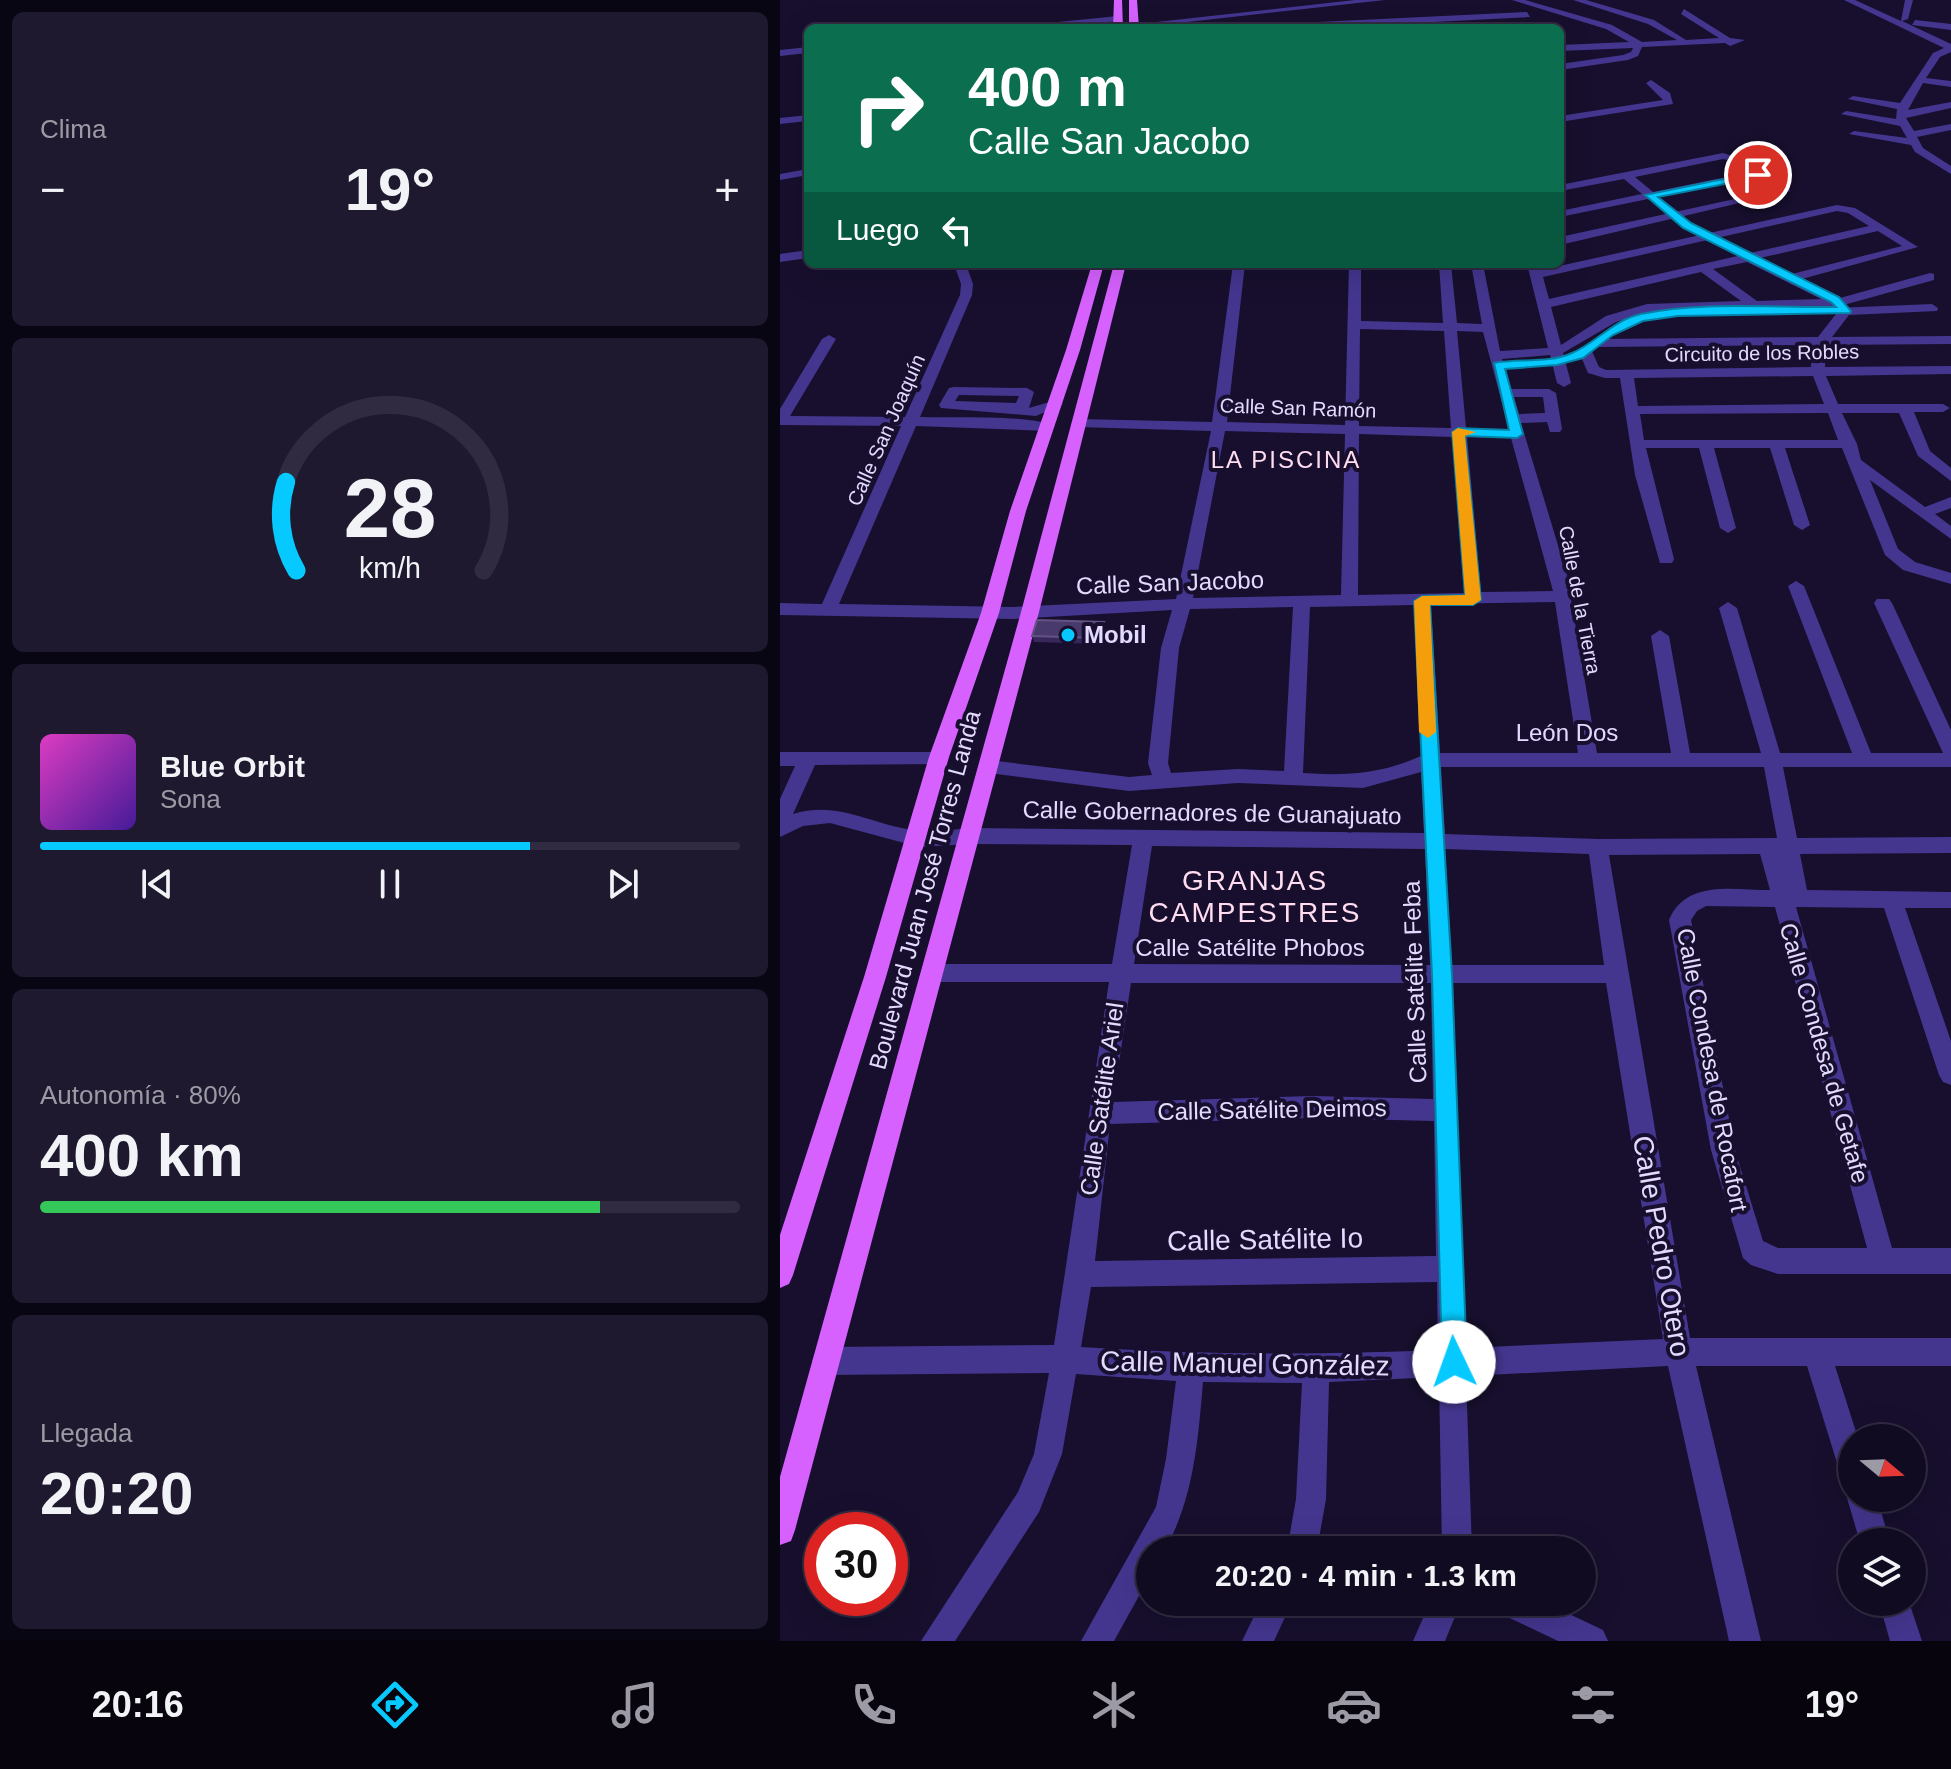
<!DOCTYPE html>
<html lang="es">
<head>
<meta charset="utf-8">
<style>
	:root { --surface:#110b22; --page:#1e192f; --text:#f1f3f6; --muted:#9c9ba5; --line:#302b40; --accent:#06caff }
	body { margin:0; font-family:Arial,sans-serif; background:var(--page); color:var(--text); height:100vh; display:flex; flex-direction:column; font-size:30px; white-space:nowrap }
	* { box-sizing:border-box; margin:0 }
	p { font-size:26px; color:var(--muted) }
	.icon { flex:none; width:44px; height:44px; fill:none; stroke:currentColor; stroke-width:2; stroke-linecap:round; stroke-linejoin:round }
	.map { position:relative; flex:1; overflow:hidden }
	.panel { display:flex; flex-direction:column; gap:12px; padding:12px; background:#090613; width:780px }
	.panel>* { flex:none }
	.top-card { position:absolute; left:24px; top:24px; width:760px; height:244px; border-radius:12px; box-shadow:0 8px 32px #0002,0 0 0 2px var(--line); background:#0b6e4f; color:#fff; overflow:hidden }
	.needle { width:52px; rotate:109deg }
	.controls { position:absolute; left:1058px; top:1424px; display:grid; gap:16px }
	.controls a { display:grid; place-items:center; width:88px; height:88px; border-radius:50%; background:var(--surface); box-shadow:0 8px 32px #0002,0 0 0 2px var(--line); font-size:40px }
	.speed { position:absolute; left:24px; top:1512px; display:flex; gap:16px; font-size:40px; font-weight:700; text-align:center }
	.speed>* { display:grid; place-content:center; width:104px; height:104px; border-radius:50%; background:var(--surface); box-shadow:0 8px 32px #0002,0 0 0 2px var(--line); line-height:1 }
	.speed .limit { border:12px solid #d22; background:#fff; color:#111 }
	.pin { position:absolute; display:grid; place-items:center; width:68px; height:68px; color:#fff; margin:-34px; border:4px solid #fff; border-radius:50%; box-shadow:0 2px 8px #0007 }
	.me { position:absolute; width:88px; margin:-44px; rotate:357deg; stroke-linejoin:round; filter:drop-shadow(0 0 6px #0008) }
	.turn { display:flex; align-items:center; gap:28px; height:168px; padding:0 32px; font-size:36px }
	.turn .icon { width:104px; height:104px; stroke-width:2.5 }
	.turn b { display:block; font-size:56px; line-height:68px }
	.then { display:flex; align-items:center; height:76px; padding:0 32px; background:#0003; gap:16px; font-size:30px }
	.big { font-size:60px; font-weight:600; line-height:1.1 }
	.panel .tile { flex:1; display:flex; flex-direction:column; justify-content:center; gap:12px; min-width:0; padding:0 28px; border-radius:12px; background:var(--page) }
	.panel .dial { align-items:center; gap:0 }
	.dial svg { height:208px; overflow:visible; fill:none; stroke:var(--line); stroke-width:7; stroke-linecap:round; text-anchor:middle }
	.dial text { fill:var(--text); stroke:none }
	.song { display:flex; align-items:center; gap:24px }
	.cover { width:96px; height:96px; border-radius:12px; background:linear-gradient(135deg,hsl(310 70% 55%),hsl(260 70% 35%)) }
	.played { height:8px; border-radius:4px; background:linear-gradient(90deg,var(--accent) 70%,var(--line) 70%) }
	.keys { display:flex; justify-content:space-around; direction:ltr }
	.heat { display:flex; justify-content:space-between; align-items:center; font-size:44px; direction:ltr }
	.charge { height:12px; border-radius:6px; background:linear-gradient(90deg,#34c759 80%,var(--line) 0) }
	.trip { position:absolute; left:356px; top:1536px; width:460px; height:80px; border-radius:40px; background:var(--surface); box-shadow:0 8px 32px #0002,0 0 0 2px var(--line); font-weight:600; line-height:80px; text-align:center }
	.dock { display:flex; height:128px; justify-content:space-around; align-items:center; background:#07040e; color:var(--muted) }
	.dock .icon { width:56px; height:56px }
	.dock .on { color:var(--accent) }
	.dock b { font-size:36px; color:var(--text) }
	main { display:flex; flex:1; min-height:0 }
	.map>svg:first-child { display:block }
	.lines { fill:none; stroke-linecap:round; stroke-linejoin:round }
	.minor { fill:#44368f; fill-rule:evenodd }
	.major { fill:#d661ff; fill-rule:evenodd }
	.wall { fill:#37275b }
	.shaded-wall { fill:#221541 }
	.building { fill:#493a6d; stroke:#625384; stroke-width:2 }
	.route { fill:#06caff; stroke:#0483a6; stroke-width:2 }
	.slow { fill:#f59e0b }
	.poi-dot { fill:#06caff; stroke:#170f2d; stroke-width:3 }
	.labels { text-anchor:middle; stroke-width:8; stroke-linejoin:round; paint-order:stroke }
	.far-street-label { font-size:20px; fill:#e3daff; stroke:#170f2d }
	.far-quarter-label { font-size:24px; letter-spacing:2px; fill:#ffdcef; stroke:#170f2d }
	.street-label { font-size:24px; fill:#e3daff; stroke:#170f2d }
	.poi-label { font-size:24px; font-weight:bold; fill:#e3daff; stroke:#170f2d; text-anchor:start }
	.quarter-label { font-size:28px; letter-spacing:2px; fill:#ffdcef; stroke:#170f2d }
	.near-street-label { font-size:28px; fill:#e3daff; stroke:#170f2d }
</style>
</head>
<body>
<main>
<section class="panel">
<div class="tile"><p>Clima</p>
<div class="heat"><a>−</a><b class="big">19°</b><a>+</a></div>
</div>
<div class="tile dial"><svg viewBox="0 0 100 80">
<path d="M14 69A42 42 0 1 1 86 69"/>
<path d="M14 69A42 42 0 0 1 10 35" stroke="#06caff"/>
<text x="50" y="56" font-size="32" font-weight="700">28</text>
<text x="50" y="72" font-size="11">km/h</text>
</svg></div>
<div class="tile">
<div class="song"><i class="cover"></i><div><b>Blue Orbit</b><p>Sona</p></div></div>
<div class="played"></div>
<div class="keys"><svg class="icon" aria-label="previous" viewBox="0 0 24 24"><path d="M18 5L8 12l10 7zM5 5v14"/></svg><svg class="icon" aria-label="pause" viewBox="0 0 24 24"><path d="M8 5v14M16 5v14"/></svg><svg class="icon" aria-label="next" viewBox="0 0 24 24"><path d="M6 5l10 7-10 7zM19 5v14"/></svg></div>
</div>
<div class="tile"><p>Autonomía · 80%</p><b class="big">400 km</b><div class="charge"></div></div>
<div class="tile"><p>Llegada</p><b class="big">20:20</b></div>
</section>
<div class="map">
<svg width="1171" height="1641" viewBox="0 0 1171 1641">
	<rect width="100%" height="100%" fill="#170f2d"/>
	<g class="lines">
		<path class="minor" d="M 575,0 L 605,0 L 354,28 L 349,25 Z
			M 732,0 L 745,0 L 832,25 L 862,42 L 897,40 L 868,24 L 793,0 L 806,0 L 874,20 L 906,40 L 939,38 L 901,14 L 904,9 L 950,38 L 965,40 L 950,46 L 945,43 L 862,47 L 858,56 L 848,60 L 780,70 L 780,64 L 843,55 L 851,52 L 853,48 L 780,51 L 780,45 L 849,42 L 826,29 Z
			M 1064,0 L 1075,0 L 1121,21 L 1125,0 L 1133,0 L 1128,19 L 1122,21 L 1171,44 L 1171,52 L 1160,57 L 1146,78 L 1171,81 L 1171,87 L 1143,83 L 1128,110 L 1171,102 L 1171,108 L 1126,118 L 1134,131 L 1171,124 L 1171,130 L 1137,137 L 1143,148 L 1171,166 L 1171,174 L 1135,152 L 1131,145 L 1069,134 L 1074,131 L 1127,138 L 1120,126 L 1061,114 L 1066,111 L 1116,119 L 1117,109 L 1068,99 L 1073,96 L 1120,103 L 1153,53 L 1164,48 Z
			M 747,12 L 750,17 L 538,28 L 533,25 L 538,22 Z
			M 338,16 L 341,21 L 243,28 L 248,25 Z
			M 1135,20 L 1171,24 L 1171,30 L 1132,25 Z
			M 28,47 L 28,53 L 0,56 L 0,50 Z
			M 871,80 L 890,93 L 893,104 L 780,122 L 780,116 L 883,100 L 866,83 Z
			M 28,115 L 28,121 L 0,124 L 0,118 Z
			M 943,153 L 963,159 L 958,162 L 943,159 L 855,177 L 873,192 L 971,172 L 990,175 L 1011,191 L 780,245 L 780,237 L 996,190 L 983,180 L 971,178 L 879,197 L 883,201 L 877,204 L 868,199 L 780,217 L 780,211 L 862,194 L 844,179 L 780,191 L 780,185 Z
			M 28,169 L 28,175 L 0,180 L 0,174 Z
			M 1057,205 L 1075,208 L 1138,247 L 1022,279 L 1060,298 L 1150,273 L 1154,274 L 1154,280 L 1060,306 L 868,312 L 836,322 L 783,353 L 791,383 L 784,387 L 777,383 L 770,355 L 722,359 L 731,389 L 769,389 L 776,393 L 782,429 L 780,432 L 770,432 L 767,422 L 741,423 L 787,575 L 817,753 L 891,753 L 871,636 L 880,630 L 889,636 L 910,753 L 981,753 L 939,608 L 948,602 L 957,608 L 1000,753 L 1072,753 L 1008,586 L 1016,581 L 1024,586 L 1091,753 L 1163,753 L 1094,603 L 1097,599 L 1109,599 L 1112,603 L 1171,730 L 1171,767 L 1003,767 L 1017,838 L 1171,837 L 1171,853 L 1020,854 L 1027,890 L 1171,892 L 1171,908 L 1125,908 L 1171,1041 L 1171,1085 L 1163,1082 L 1159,1075 L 1104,908 L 1016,907 L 1112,1248 L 1171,1248 L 1171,1274 L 998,1274 L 971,1265 L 963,1258 L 931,1150 L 889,920 C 906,879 953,890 990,890 L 980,854 L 829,855 L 910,1338 L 1171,1338 L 1171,1366 L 1055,1366 L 1078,1438 L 1072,1438 L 1072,1480 L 1062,1476 L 1058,1466 L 1027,1366 L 916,1366 L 981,1641 L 949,1641 L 888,1366 L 686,1376 L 692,1550 L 662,1550 L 659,1377 L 549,1382 L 546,1499 L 537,1550 L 507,1550 L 516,1499 L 522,1383 L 423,1382 C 418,1441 414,1497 385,1550 L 370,1550 L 370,1576 L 334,1641 L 301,1641 L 376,1507 L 386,1459 L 396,1381 L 296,1374 L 282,1454 L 259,1512 L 175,1641 L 141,1641 L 238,1492 L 254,1454 L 269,1373 L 46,1375 L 36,1371 L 32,1361 L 36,1351 L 46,1347 L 274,1345 L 329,982 L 152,982 L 144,980 L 141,973 L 144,966 L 152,964 L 332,964 L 352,845 L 189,844 L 139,847 L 50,823 L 23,826 L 0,837 L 0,799 L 15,766 L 0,766 L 0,752 L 166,752 L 169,757 L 166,762 L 159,764 L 35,765 L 13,814 C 57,800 90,824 133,830 C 152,833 171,830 189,828 L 644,833 L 641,772 L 583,788 L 458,783 L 349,791 L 201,772 L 198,767 L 208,760 L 349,777 L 372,775 L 368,763 L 381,648 L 392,610 L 233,619 L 0,615 L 0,603 L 42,604 L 121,426 L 0,425 L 0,409 L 42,339 L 49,335 L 56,339 L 10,416 L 125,417 L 180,295 L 181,284 L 174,264 L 186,264 L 193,284 L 192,295 L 140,417 C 166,418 258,414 275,427 L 268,431 L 136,426 L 59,604 L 233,607 L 396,599 L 431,431 L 298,427 L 291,423 L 298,419 L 432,422 L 453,264 L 465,264 L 447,422 L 565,425 L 569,264 L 581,264 L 581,321 L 663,323 L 659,264 L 671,264 L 677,323 L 702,324 L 691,264 L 703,264 L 720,351 L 768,348 L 747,264 L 759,264 L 761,270 ZM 1057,211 L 1068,213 L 1089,226 L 769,299 L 763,277 ZM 1098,231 L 1122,246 L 1012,274 L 980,258 ZM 967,262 L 1041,299 L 977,301 L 933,269 ZM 921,272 L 961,301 L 867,304 L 826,316 L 781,345 L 771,307 ZM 580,329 L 664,331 L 671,428 L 579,426 ZM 677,331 L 703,332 L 729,429 L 686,428 ZM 734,397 L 763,397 L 765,413 L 739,414 ZM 445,431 L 565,434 L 561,595 L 413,598 ZM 579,434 L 672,437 L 684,593 L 578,595 ZM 687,437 L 731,438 L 773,591 L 701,592 ZM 775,602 L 798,753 L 660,753 L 651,604 ZM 634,605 L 641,756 C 602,774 565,776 523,773 L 530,607 ZM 513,607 L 504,771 L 458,769 L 391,773 L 388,763 L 399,648 L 410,609 ZM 661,767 L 984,767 L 997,838 L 818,839 L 665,834 ZM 372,846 L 645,849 L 650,965 L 354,964 ZM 665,849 L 809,854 L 824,965 L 672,965 ZM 926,906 L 995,907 L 1087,1248 L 998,1248 L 983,1241 L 955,1150 L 911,920 L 917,911 ZM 351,983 L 651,983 L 653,1099 L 533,1096 L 333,1102 ZM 673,983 L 826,983 L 883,1339 L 685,1348 ZM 533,1118 L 654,1121 L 656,1256 L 315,1261 L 330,1124 ZM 657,1282 L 658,1350 C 538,1355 421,1355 301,1347 L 311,1287 Z
			M 28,250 L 28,258 L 0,262 L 0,254 Z
			M 1152,304 L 1158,308 L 1157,311 L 1069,315 L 1052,337 L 1171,336 L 1171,344 L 1046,345 L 1045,367 L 1171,366 L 1171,374 L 1046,376 L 1058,404 L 1163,404 L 1170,408 L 1163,412 L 1134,412 L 1150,451 L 1171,468 L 1171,481 L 1138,456 L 1119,413 L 1062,413 L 1077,444 L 1081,460 L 1145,507 L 1171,497 L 1171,508 L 1155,514 L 1171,526 L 1171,539 L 1090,480 L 1118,549 L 1135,562 L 1171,573 L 1171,584 L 1123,570 L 1105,555 L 1062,448 L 1005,448 L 1030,525 L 1022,530 L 1014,525 L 990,448 L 934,448 L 956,528 L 948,533 L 940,528 L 919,448 L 866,448 L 894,559 L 892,563 L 880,563 L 855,475 L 840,378 L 825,378 L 808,373 L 799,352 L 801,349 L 811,349 L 819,367 L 826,370 L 1031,367 L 1032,345 L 819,347 L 812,343 L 819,339 L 1038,337 L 1056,314 L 1056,308 ZM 1033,376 L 1044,404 L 858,406 L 854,378 ZM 1048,413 L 1058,440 L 864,440 L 860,414 Z
			M 174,387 L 247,388 L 254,392 L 249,408 L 276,400 L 283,404 L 256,416 L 161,408 L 159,405 L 169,388 ZM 179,395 L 239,396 L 236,403 L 175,401 Z
			M 1072,1487 L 1072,1498 L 1097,1498 L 1110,1542 L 1080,1542 L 1067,1498 Z
			M 481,1602 L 512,1602 L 494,1641 L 462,1641 Z
			M 650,1602 L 681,1602 L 665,1641 L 633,1641 Z
			M 715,1602 L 764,1602 L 823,1630 L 828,1641 L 778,1641 L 719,1613 Z
			M 1099,1602 L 1129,1602 L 1142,1641 L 1110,1641 Z"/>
		<path class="major" d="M 334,0 L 342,0 L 343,28 L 333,28 Z
			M 349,0 L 357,0 L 359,28 L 349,28 Z
			M 312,264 L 324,264 L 300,350 L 246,511 L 219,613 L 169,757 L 106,977 L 13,1275 L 9,1284 L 0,1288 L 0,1235 L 84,977 L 149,757 L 201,613 L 230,511 L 286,350 Z
			M 334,264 L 346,264 L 259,612 L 15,1530 L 11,1541 L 0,1545 L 0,1477 L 241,612 Z"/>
	</g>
	<path class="wall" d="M 325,628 L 321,644 L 254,642 L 252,636 Z"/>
	<path class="shaded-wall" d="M 324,622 L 325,628 L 321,644 L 319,638 Z"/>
	<path class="building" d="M 257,620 L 324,622 L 319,638 L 252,636 Z"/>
	<path class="route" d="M 978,172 L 981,173 L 981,177 L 878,197 L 911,223 L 1059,297 L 1071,311 L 1070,313 L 898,316 L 863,321 L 833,335 L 803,358 L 777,365 L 725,369 L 743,434 L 737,438 L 685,436 L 701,600 L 693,605 L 650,605 L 672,975 L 687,1362 L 683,1370 L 674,1374 L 666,1370 L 662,1362 L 652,975 L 634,601 L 642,596 L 685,595 L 672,432 L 678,428 L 729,430 L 714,363 C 739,358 768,364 792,353 C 816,343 833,320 861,314 C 923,301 992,308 1056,307 L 1051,302 L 903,228 L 865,195 Z"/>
	<path class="slow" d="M 678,428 L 696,432 L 685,436 L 701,600 L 693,605 L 650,605 L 656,732 L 648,738 L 639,732 L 634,601 L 642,596 L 685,595 L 672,432 Z"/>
	<circle class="poi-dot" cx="288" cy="635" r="8"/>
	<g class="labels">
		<g class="far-street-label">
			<text transform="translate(982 353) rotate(-1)" y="7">Circuito de los Robles</text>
			<text transform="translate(518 408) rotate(2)" y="7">Calle San Ramón</text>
			<text transform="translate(106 430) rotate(-66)" y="7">Calle San Joaquín</text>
			<text transform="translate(800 600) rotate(79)" y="7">Calle de la Tierra</text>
		</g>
		<g class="far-quarter-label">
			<text x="506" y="468">LA PISCINA</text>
		</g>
		<g class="street-label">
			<text transform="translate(390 583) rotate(-2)" y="8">Calle San Jacobo</text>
			<text x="787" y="741">León Dos</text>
			<text transform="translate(432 813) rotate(1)" y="8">Calle Gobernadores de Guanajuato</text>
			<text transform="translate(145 890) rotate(-75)" y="8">Boulevard Juan José Torres Landa</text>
			<text x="470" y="956">Calle Satélite Phobos</text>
			<text transform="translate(635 982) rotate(-92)" y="8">Calle Satélite Feba</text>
			<text transform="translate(1044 1053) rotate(74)" y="8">Calle Condesa de Getafe</text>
			<text transform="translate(932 1070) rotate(79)" y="8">Calle Condesa de Rocafort</text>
			<text transform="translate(322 1099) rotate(-82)" y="8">Calle Satélite Ariel</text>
			<text transform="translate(492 1110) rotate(-1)" y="8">Calle Satélite Deimos</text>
		</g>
		<g class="poi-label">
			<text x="304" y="643">Mobil</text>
		</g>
		<g class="quarter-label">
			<text x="475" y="890">GRANJAS<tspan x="475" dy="32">CAMPESTRES</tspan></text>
		</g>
		<g class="near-street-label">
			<text transform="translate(485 1239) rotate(-1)" y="10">Calle Satélite Io</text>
			<text transform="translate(882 1246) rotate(80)" y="10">Calle Pedro Otero</text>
			<text transform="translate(465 1363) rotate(1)" y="10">Calle Manuel González</text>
		</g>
	</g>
</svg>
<div class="controls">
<a><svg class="needle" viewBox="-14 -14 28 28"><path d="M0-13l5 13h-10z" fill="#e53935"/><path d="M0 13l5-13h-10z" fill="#9c9ba5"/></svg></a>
<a><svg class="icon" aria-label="layers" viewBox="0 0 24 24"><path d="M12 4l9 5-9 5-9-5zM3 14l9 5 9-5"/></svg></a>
</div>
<div class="speed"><div class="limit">30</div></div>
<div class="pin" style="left:978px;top:175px;background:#d93025"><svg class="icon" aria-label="arrive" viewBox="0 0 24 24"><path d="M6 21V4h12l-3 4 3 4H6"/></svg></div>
<svg class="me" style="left:674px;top:1362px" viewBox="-20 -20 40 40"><circle r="19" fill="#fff"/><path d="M0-13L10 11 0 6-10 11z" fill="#06caff"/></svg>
<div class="trip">20:20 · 4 min · 1.3 km</div>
<div class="top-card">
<div class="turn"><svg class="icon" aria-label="right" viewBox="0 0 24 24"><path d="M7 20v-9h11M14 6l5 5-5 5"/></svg><div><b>400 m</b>Calle San Jacobo</div></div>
<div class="then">Luego<svg class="icon" aria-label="left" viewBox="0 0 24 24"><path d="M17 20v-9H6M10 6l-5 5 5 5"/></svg></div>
</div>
</div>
</main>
<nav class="dock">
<b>20:16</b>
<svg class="icon on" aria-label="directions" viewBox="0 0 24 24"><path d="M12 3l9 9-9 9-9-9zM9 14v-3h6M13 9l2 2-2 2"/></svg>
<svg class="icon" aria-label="music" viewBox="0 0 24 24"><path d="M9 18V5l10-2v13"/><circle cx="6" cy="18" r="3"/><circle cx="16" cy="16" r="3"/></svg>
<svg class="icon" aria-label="phone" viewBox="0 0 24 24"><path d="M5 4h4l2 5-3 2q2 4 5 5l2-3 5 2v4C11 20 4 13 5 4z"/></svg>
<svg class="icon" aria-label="climate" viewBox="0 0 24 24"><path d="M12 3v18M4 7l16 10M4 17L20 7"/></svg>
<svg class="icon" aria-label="car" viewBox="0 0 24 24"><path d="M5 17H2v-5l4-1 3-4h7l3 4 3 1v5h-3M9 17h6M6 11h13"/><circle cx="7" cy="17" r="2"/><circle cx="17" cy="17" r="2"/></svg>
<svg class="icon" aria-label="filters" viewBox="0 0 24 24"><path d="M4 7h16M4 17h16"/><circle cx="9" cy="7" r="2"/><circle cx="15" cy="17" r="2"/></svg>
<b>19°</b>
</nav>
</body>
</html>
